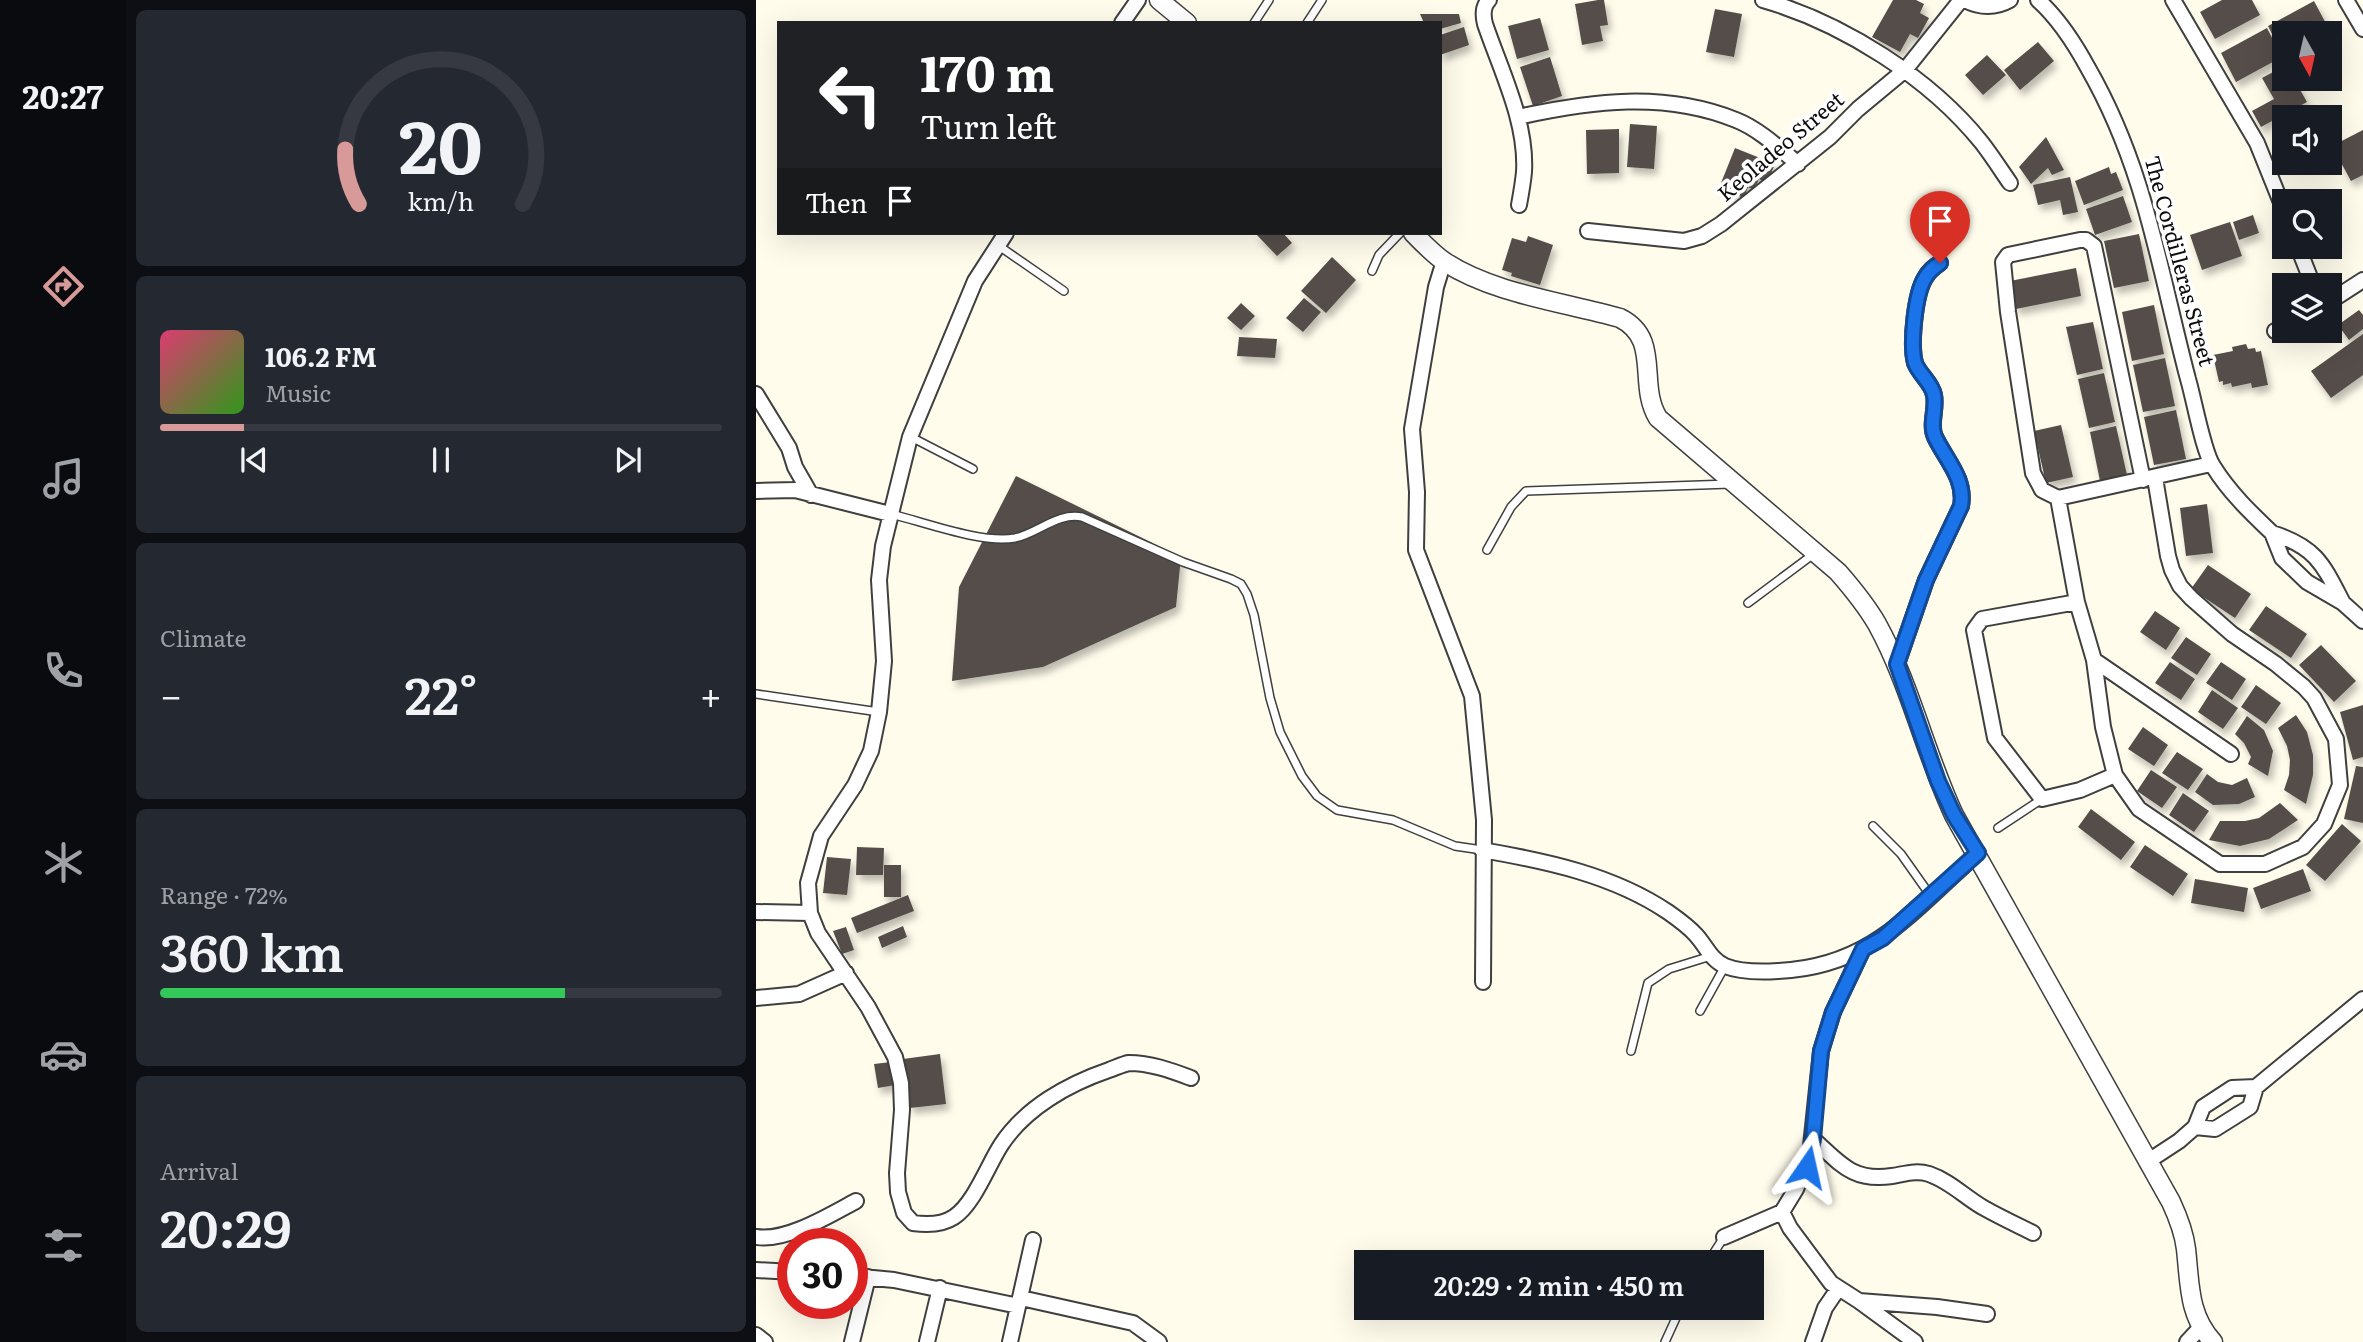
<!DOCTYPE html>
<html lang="en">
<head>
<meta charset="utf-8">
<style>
	:root { --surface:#171b24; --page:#242831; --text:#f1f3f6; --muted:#9ea1a6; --line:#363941; --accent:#d89999 }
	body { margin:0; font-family:Literata,serif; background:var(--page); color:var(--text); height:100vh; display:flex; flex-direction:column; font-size:26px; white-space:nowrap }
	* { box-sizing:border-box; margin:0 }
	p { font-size:23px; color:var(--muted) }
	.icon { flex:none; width:38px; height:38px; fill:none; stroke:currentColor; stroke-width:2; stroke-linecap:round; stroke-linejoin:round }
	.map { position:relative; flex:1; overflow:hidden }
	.side { display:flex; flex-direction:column; gap:10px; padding:10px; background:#0d0f14; width:630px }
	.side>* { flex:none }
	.top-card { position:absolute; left:21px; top:21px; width:665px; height:214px; border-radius:0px; box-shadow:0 7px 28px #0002; background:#202124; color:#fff; overflow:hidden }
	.needle { width:46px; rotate:172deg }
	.buttons { position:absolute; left:1516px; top:21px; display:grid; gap:14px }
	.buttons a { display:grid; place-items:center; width:70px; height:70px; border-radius:0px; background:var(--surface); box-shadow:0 7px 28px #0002; font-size:35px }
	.speed { position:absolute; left:21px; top:1228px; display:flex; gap:14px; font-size:35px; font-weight:700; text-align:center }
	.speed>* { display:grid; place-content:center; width:91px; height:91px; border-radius:50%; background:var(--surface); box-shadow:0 7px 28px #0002; line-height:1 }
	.speed .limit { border:10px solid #d22; background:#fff; color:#111 }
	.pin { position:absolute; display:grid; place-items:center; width:60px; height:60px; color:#fff; margin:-72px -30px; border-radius:50% 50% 50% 0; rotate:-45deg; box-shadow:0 0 7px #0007 }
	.pin .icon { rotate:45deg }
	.me { position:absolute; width:77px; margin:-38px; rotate:11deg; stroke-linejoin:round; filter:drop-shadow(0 0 5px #0008) }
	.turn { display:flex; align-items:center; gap:24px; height:147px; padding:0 28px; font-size:32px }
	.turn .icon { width:91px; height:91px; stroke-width:2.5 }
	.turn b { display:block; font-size:49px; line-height:60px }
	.then { display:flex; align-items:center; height:66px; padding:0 28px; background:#0003; gap:14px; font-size:26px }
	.big { font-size:52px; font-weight:600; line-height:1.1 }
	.side .widget { flex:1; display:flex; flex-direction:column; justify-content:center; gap:10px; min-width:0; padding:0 24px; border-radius:10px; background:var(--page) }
	.side .dial { align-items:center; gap:0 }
	.dial svg { height:182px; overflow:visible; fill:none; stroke:var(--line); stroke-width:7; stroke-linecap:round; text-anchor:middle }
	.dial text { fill:var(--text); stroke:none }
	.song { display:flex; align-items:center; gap:21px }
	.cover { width:84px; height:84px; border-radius:10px; background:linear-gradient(135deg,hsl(340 70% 55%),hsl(110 70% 35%)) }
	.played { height:7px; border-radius:4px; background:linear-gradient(90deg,var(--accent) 15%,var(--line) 15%) }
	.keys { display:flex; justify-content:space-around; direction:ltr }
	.heat { display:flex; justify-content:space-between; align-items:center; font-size:38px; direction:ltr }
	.charge { height:10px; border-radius:5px; background:linear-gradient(90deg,#34c759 72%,var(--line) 0) }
	.trip { position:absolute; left:598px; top:1250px; width:410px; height:70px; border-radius:0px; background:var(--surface); box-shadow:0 7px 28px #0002; font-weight:600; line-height:70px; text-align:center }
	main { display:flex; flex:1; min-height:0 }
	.tabs { display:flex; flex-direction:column; width:126px; justify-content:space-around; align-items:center; background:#090b0e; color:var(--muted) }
	.tabs .icon { width:49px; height:49px }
	.tabs .selected { color:var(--accent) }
	.tabs b { font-size:32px; color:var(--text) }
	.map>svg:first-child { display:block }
	.building { fill:#554e49; filter:url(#shadow) }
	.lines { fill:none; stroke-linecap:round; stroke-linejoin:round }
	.service-casing { stroke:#3f3f3f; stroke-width:10 }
	.minor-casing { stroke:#3f3f3f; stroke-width:18 }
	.tertiary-casing { stroke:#3f3f3f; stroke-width:21 }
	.service { stroke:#fff; stroke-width:7 }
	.minor { stroke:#fff; stroke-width:14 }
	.tertiary { stroke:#fff; stroke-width:18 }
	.route-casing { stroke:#114b97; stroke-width:18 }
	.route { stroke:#1a73e8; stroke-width:12 }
	.labels { text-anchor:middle; stroke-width:7; stroke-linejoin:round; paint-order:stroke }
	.street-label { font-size:21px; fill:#0c0c0c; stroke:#fff }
</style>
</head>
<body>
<main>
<nav class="tabs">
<b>20:27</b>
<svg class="icon selected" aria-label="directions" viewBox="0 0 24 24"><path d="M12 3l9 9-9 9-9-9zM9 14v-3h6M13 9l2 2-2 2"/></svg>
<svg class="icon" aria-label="music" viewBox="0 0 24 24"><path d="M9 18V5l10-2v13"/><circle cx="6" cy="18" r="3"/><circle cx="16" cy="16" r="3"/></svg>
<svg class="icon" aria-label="phone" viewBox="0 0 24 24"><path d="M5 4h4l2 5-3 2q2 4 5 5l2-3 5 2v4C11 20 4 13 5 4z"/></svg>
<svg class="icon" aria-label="climate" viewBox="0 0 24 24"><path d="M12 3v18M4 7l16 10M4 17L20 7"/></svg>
<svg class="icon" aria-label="car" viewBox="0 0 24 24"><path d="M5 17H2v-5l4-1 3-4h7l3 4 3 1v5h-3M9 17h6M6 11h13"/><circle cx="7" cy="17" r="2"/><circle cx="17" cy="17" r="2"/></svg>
<svg class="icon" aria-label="filters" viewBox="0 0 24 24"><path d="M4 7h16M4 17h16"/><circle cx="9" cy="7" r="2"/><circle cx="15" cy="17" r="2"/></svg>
</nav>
<section class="side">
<div class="widget dial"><svg viewBox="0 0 100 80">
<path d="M14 69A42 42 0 1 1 86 69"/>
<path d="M14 69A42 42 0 0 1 8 45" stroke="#d89999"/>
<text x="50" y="56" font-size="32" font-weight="700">20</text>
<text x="50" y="72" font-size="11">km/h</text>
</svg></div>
<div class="widget">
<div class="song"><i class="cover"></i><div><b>106.2 FM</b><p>Music</p></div></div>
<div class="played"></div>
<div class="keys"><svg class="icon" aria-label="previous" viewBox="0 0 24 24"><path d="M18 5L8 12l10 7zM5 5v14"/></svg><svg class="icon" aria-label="pause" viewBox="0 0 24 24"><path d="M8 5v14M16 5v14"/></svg><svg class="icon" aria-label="next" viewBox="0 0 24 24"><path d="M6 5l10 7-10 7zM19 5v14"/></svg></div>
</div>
<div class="widget"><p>Climate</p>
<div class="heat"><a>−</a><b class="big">22°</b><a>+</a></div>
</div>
<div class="widget"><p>Range · 72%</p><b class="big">360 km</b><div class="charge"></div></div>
<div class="widget"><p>Arrival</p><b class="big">20:29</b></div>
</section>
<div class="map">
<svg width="1607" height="1342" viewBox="0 0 1607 1342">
	<defs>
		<filter id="shadow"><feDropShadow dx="3.5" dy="6" stdDeviation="3.5" flood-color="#0004"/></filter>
	</defs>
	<rect width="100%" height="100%" fill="#fffcec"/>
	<path class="building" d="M 842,0 L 848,0 L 852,25 L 844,26 L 847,41 L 826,45 L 819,4 Z
		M 1137,0 L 1160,0 L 1168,4 L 1164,13 L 1173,18 L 1162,38 L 1154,34 L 1144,52 L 1116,37 Z
		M 1466,0 L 1496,0 L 1504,15 L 1459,39 L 1444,12 Z
		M 1558,1 L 1575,33 L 1536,33 L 1534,29 L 1518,38 L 1512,26 Z
		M 959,9 L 986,14 L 978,57 L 950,52 Z
		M 664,14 L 703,14 L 705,23 L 684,29 L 684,23 L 668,23 Z
		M 784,18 L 793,50 L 761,59 L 752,26 Z
		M 708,27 L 713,45 L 684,55 L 684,35 Z
		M 1511,28 L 1526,57 L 1480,82 L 1465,53 Z
		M 1282,42 L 1298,61 L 1264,90 L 1248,70 Z
		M 1231,55 L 1250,75 L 1227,95 L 1209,75 Z
		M 794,57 L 806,96 L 777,106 L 764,67 Z
		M 1528,66 L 1528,79 L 1538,79 L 1551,102 L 1505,127 L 1496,111 L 1518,99 L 1506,78 Z
		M 874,124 L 901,126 L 898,169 L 871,167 Z
		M 863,129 L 863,173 L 831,174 L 830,130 Z
		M 1607,130 L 1607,175 L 1595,181 L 1576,146 Z
		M 1290,137 L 1308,170 L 1296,175 L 1292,168 L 1275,184 L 1263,167 Z
		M 979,148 L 1019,164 L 1011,183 L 1003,179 L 998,190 L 992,187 L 988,198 L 963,188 Z
		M 1353,167 L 1355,174 L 1360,172 L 1367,190 L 1328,205 L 1319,181 Z
		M 1314,177 L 1322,212 L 1307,215 L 1304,200 L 1282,205 L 1277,185 Z
		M 1367,196 L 1376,222 L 1339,235 L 1330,209 Z
		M 1497,215 L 1503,233 L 1483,240 L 1477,222 Z
		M 1474,222 L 1486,256 L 1446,270 L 1434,235 Z
		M 499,233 L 527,233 L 536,243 L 521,256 Z
		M 1383,234 L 1393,281 L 1358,288 L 1348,241 Z
		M 772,236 L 797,245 L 784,285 L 755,276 L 756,273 L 746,270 L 756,238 L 770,242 Z
		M 576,257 L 600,280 L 570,313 L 545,291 Z
		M 1320,268 L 1325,296 L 1260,309 L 1254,281 Z
		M 548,298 L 565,312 L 547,332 L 530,318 Z
		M 485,303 L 499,316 L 485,330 L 471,318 Z
		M 1398,305 L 1408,354 L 1376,361 L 1366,312 Z
		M 1603,310 L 1607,315 L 1607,329 L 1593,340 L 1582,325 Z
		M 1337,322 L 1347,369 L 1321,375 L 1310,327 Z
		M 1607,334 L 1607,375 L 1575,398 L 1555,371 Z
		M 483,337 L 521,339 L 519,358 L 481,356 Z
		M 1490,344 L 1492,349 L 1499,348 L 1500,352 L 1505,351 L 1512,385 L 1496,388 L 1495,383 L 1476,387 L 1475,383 L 1467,385 L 1467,381 L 1463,382 L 1457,355 L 1477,351 L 1476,347 Z
		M 1409,358 L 1419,406 L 1387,412 L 1377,365 Z
		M 1348,373 L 1359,422 L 1333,428 L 1322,379 Z
		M 1420,410 L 1430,459 L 1398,465 L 1388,417 Z
		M 1305,425 L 1317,477 L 1290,483 L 1278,431 Z
		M 1360,426 L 1371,475 L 1344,481 L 1334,432 Z
		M 260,476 L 425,557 L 420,607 L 287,667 L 196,681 L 203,587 Z
		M 1451,504 L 1457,553 L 1430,556 L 1424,508 Z
		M 1452,565 L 1495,594 L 1479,618 L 1435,589 Z
		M 1510,606 L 1551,634 L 1535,658 L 1493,630 Z
		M 1399,611 L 1424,628 L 1410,650 L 1384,632 Z
		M 1430,637 L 1455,654 L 1441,675 L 1415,658 Z
		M 1565,645 L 1600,681 L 1578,702 L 1543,665 Z
		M 1414,662 L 1439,679 L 1425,700 L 1399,683 Z
		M 1465,662 L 1490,679 L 1476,700 L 1450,683 Z
		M 1500,685 L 1525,703 L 1510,724 L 1485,707 Z
		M 1456,690 L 1482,708 L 1467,729 L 1442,712 Z
		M 1607,705 L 1607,757 L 1597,760 L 1584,712 Z
		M 1540,715 L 1551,732 L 1557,755 L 1557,775 L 1550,804 L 1528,790 L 1533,775 L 1534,760 L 1531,746 L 1522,728 Z
		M 1491,716 L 1508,730 L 1517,751 L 1512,776 L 1492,764 L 1495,757 L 1488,743 L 1479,734 Z
		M 1387,727 L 1412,745 L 1398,766 L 1372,749 Z
		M 1421,752 L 1447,769 L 1432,790 L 1406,773 Z
		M 1600,766 L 1607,767 L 1607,823 L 1588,819 Z
		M 1395,770 L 1421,787 L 1406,808 L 1381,791 Z
		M 1451,774 L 1462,782 L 1476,785 L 1491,778 L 1499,797 L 1483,804 L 1457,805 L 1439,792 Z
		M 1427,793 L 1453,811 L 1438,832 L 1413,815 Z
		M 1524,803 L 1542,820 L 1513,839 L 1484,846 L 1453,840 L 1464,821 L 1489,821 L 1503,818 Z
		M 1335,809 L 1379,842 L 1365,860 L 1322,827 Z
		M 1586,824 L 1605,841 L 1569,881 L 1550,865 Z
		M 1389,845 L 1432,874 L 1417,896 L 1374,867 Z
		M 101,847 L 128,848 L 127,875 L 100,875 Z
		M 71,857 L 95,859 L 91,895 L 67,893 Z
		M 128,865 L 145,865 L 145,897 L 128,897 Z
		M 1547,869 L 1555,891 L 1505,909 L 1497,888 Z
		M 1439,879 L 1492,888 L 1488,912 L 1435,903 Z
		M 152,895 L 158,911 L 101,933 L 95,918 Z
		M 147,926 L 151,937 L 126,948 L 122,937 Z
		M 90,927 L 98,950 L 86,954 L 77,931 Z
		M 184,1054 L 190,1104 L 154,1108 L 147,1059 Z
		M 135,1062 L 139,1085 L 122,1088 L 118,1064 Z"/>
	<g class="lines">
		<defs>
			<path id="service" d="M 498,23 L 513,0
				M 551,23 L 566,0
				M 243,246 L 308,291
				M 616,271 L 623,255 L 644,233
				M 155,437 L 217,469
				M 135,514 C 168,522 226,544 259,538 C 282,533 302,512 326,517 L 427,562 L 475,579 L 485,584 L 491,594 L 498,615 L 514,698 L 524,732 L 546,776 L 561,796 L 581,810 L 637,820 L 699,846 L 726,850
				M 731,550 L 755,507 L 770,491 L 974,484
				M 992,603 L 1059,553
				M 0,694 L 123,712
				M 1117,826 L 1145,854 L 1174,895
				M 1242,828 L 1286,799
				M 944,1011 L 969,966
				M 875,1051 L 892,983 L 913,969 L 955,956
				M 952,1262 L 968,1237
				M 909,1342 L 925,1307"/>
			<path id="minor" d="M 733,0 C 726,7 727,16 729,24 C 745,71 771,122 768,172 C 767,183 765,194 763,205
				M 1007,0 C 1087,23 1174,78 1226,143 C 1236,156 1245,170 1254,183
				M 1209,0 C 1224,8 1240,8 1254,0
				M 1282,0 C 1302,18 1319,44 1332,68 C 1390,169 1403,269 1432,379 C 1438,399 1447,451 1457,466 C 1473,492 1495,513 1516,533
				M 1417,0 L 1501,143 L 1528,210
				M 1590,0 L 1607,29
				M 366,23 L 382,0
				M 762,117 C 835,101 908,91 980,120 C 1003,129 1024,149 1042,164
				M 832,231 L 928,241 L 946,236 L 965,224 L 1074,137 L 1102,109 L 1149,70 L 1205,0
				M 250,233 L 219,281 L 154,437 L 127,546 L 123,580 L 128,661 L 123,712 L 115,751 L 99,785 L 65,836 L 52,883 L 54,913 L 62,933 L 112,1007 L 139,1057 L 145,1083 L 146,1110 L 141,1173 L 142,1192 L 148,1213 L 157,1223 C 171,1225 186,1225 198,1217 C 218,1204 232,1165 245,1145 C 269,1108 312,1084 353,1070 C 359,1068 367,1064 373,1063 C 395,1063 416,1071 435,1078
				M 1542,247 L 1557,285
				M 688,261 L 680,287 L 656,429 L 661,492 L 660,550 L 716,696 L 728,820 L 727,982
				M 1573,302 L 1607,280
				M 1519,331 L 1528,327
				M 0,394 L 33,448 L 39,467 L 55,495
				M 1387,480 L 1338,246 L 1330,240 L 1324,240 L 1252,255 L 1247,262 L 1252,312 L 1277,473 L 1286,490 L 1302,498 L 1455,464
				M 0,491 L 39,490 L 134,514
				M 1302,498 L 1321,602 L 1338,660 L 1347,727 L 1359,775 L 1383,809 L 1464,864 L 1509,864 L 1547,847 L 1568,824 L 1584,785 L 1580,739 L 1558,698 L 1548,687 L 1520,664 L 1476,634 L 1435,598 L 1424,586 L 1416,570 L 1412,556 L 1399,478
				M 1321,602 L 1226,619 L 1218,630 L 1239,738 L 1286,799 L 1324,790 L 1359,775
				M 1587,603 C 1567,564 1560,547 1516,533 L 1526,558 L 1551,582 L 1587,603 L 1607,621
				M 1338,660 L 1475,754
				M 1141,664 L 1170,580 L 1205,506 C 1210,479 1190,460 1179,437 C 1173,424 1181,409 1178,395 C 1176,383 1163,374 1159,363 C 1154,344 1159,294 1169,278 C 1172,271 1178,267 1184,263
				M 726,850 C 790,861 857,875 912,912 C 922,919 932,926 940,935 C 950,946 955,960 969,966 C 984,972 1006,972 1022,971 C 1116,967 1156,911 1222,853
				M 0,912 L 54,913
				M 1107,949 L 1077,1012 L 1065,1051 L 1054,1155 L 1040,1189 L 1026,1212 L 1034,1228 L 1075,1283 L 1103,1301 L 1159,1342
				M 0,998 L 43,994 L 90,973
				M 1439,1127 L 1459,1129 L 1494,1107 L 1500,1087
				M 1057,1139 C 1084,1163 1096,1182 1136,1176 C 1149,1174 1160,1170 1173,1174 C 1194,1181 1210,1198 1228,1208 C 1244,1217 1261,1225 1277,1233
				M 1391,1162 L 1423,1141 L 1439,1127 L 1447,1107 L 1476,1088 L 1500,1087 L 1607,999
				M 0,1237 C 30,1242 74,1215 100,1201
				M 968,1237 L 1026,1212
				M 0,1270 L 37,1272
				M 96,1276 L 138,1280 L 262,1306
				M 265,1298 L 377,1323 L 403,1342
				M 1103,1301 L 1181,1307 L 1231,1314
				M 0,1335 L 9,1342
				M 96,1342 L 112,1277
				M 171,1342 L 184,1288
				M 254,1342 L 277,1240
				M 1057,1342 L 1069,1308 L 1082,1289
				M 1431,1342 L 1444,1328"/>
			<path id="tertiary" d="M 403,0 L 431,23
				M 657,233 C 667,243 677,254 689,262 C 738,294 808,302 864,318 C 906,339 881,384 902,418 L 1082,572 C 1096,588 1110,605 1121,624 C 1154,684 1169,753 1198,815 L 1415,1202 C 1422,1217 1428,1232 1430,1249 C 1434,1284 1432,1315 1457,1342"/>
		</defs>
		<use href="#service" class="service-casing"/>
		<use href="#minor" class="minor-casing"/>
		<use href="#tertiary" class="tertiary-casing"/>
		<use href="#service" class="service"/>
		<use href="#minor" class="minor"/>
		<use href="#tertiary" class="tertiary"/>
	</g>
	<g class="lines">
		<defs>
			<path id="route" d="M 1051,1167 L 1057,1139 L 1065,1051 L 1077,1012 L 1107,949 L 1127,938 L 1222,853 L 1198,815 L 1182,781 L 1141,664 L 1170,580 L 1205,506 C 1210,479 1190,460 1179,437 C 1173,424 1181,409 1178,395 C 1176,383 1163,374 1159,363 C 1154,344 1159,294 1169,278 C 1173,271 1178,267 1184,263"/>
		</defs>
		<use href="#route" class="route-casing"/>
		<use href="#route" class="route"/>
	</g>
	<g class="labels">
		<g class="street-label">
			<text transform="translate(1025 147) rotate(-40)" y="7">Keoladeo Street</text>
			<text transform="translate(1423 261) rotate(75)" y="7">The Cordilleras Street</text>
		</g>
	</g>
</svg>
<div class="buttons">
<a><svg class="needle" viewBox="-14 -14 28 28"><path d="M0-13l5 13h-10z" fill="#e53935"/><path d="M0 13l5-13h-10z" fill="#9ea1a6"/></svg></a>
<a><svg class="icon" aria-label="sound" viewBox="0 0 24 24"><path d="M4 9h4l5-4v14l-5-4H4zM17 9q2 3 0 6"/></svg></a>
<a><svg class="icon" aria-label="search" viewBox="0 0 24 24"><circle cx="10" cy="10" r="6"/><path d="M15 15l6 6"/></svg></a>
<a><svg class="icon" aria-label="layers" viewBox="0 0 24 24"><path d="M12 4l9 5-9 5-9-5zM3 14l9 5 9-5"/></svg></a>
</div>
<div class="speed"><div class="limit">30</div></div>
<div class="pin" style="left:1184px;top:263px;background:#d93025"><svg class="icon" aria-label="arrive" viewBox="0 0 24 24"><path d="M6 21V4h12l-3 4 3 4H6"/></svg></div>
<svg class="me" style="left:1051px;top:1167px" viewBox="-20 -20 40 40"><path d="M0-17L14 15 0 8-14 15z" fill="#1a73e8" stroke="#fff" stroke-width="4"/></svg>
<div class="trip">20:29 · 2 min · 450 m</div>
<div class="top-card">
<div class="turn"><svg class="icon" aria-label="left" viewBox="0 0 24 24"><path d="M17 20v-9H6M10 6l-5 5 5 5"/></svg><div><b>170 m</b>Turn left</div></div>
<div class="then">Then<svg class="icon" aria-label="arrive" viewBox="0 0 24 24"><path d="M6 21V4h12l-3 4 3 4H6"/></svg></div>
</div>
</div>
</main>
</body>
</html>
